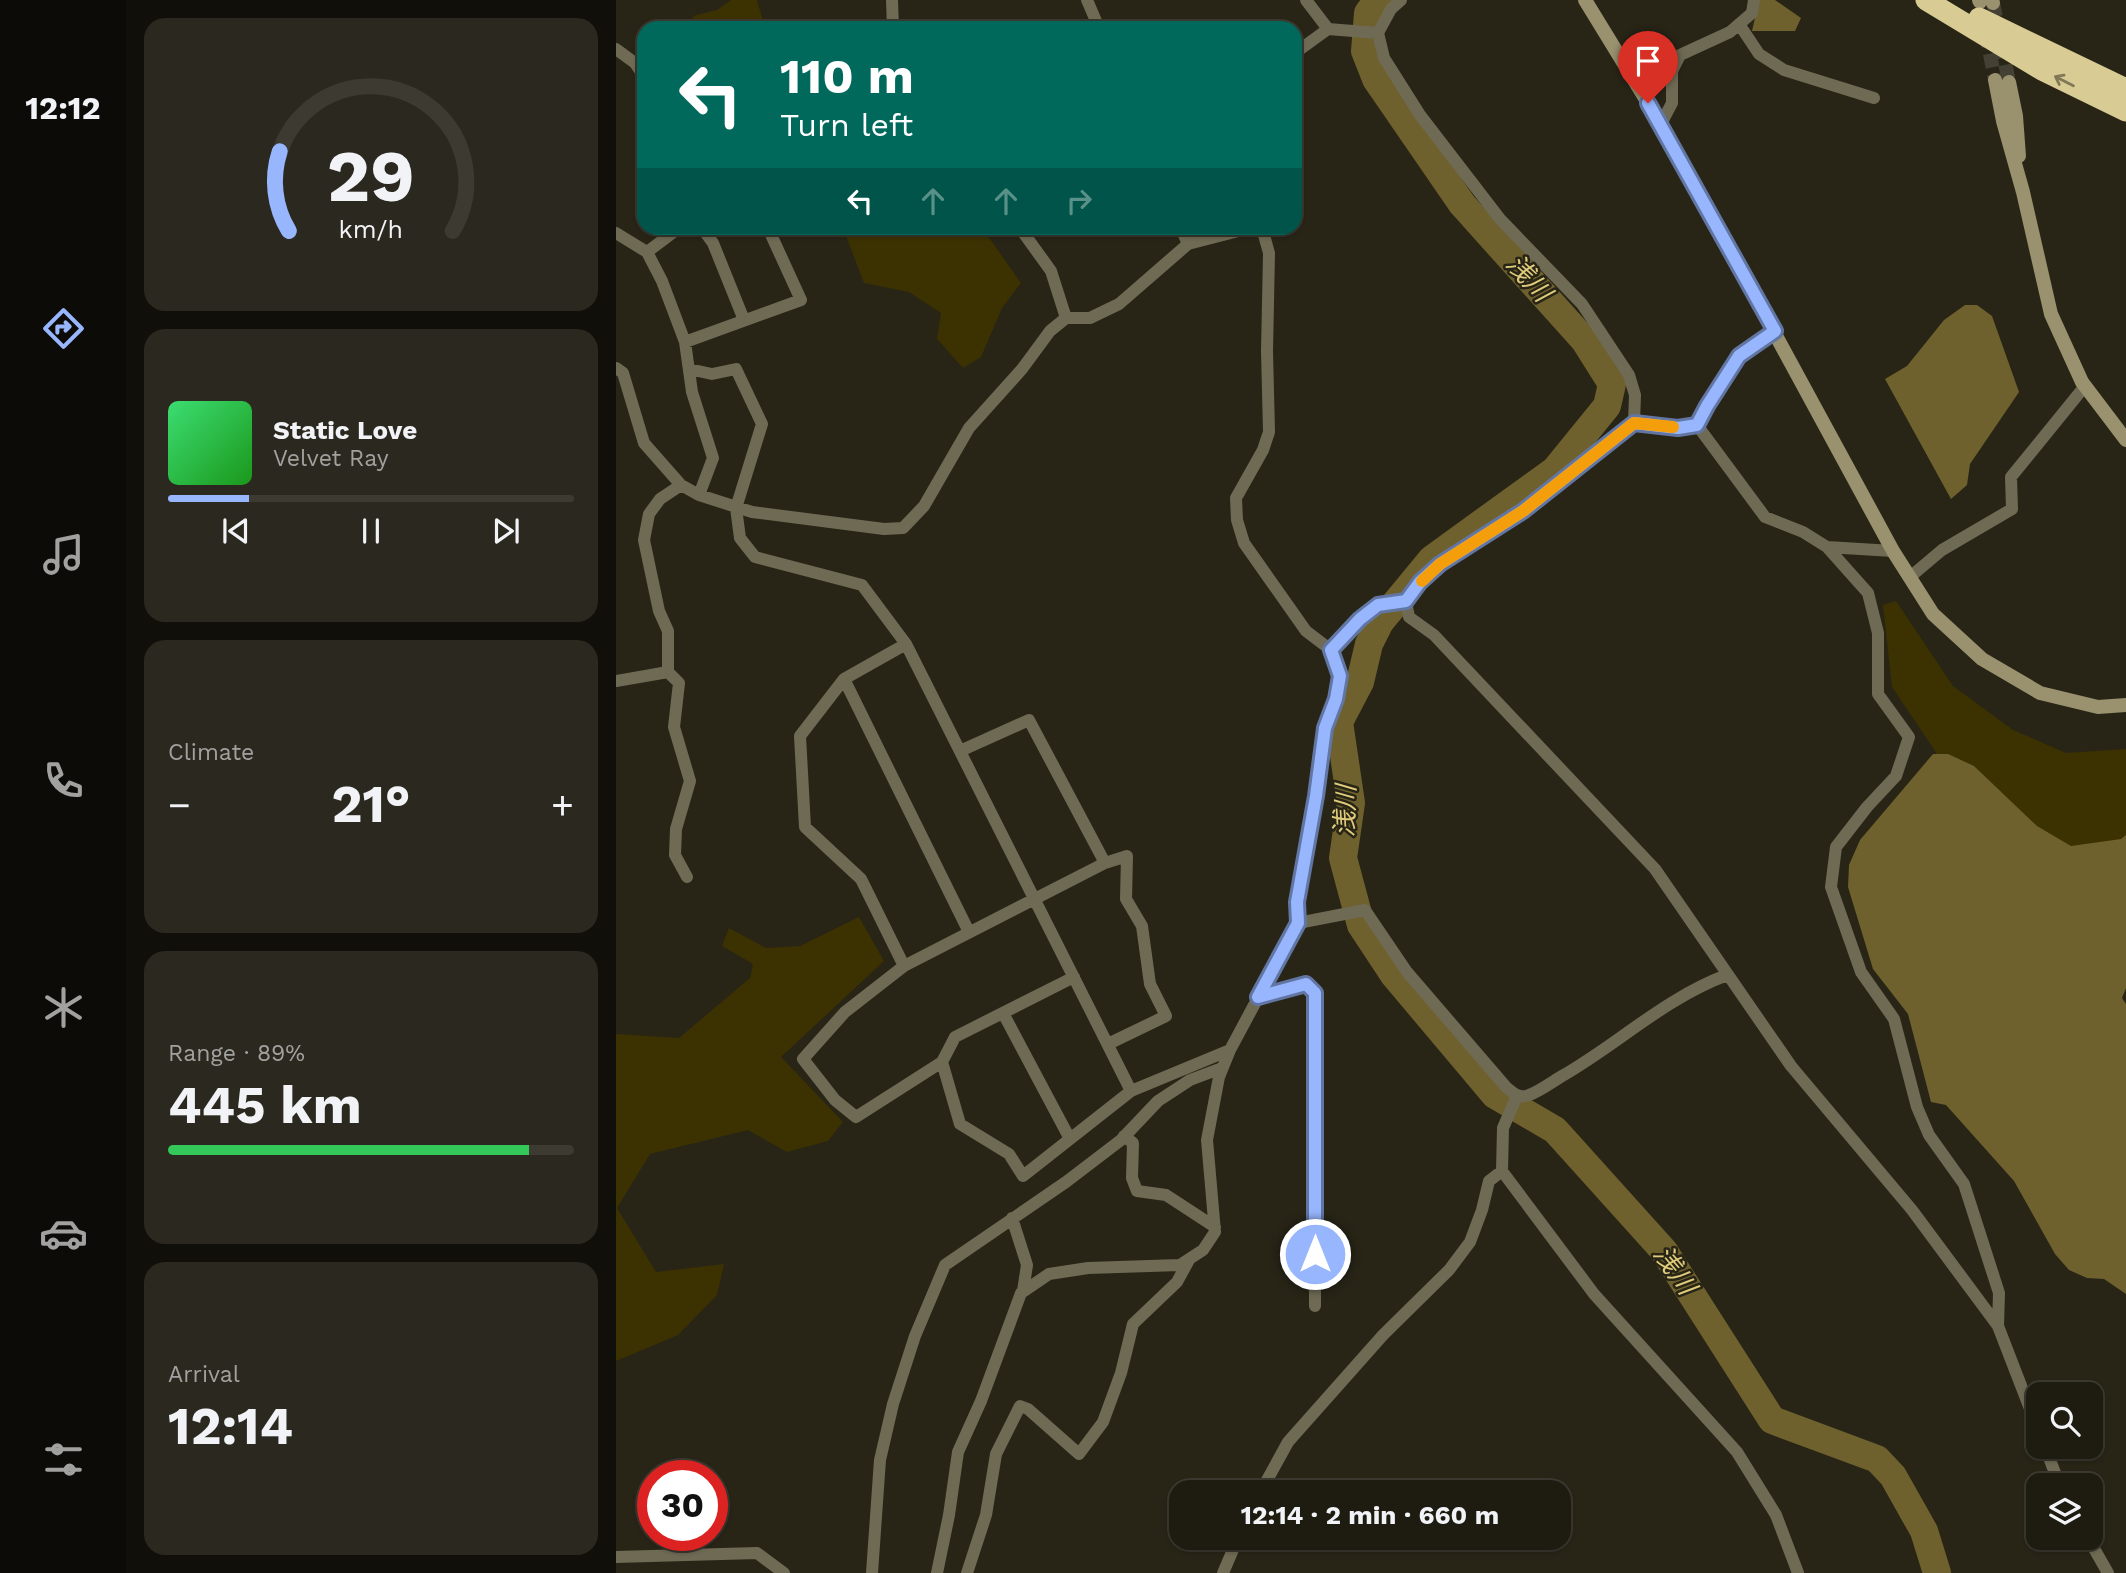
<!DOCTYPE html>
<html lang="en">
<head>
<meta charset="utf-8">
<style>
	:root { --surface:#1e1c11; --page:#2b291f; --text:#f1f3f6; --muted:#a1a19f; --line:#3c3a31; --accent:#97b6fd }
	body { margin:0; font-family:"Work Sans","Noto Sans JP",sans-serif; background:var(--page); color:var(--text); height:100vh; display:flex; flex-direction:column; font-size:26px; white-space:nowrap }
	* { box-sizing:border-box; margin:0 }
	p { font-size:23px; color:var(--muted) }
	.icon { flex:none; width:38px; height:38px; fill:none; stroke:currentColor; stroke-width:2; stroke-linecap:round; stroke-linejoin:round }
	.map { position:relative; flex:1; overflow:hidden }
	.details { display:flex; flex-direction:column; gap:18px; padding:18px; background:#100f09; width:490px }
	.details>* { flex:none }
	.banner { position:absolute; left:21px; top:21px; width:665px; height:214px; border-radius:21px; box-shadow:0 2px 5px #0004,0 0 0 2px var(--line); background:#00695c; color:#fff; overflow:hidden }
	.buttons { position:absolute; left:1410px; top:1382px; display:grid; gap:14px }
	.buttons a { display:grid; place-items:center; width:77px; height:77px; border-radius:14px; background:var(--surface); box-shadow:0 2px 5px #0004,0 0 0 2px var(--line); font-size:35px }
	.speed { position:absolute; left:21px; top:1460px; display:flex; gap:14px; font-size:35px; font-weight:700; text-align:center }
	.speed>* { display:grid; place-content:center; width:91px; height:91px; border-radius:50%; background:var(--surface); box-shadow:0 2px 5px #0004,0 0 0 2px var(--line); line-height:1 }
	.speed .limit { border:10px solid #d22; background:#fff; color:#111 }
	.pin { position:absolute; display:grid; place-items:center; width:60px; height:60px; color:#fff; margin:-72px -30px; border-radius:50% 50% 50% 0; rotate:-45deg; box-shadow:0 0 7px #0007 }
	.pin .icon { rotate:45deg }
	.me { position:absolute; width:77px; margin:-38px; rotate:0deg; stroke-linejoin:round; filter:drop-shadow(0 0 5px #0008) }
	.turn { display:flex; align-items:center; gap:24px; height:147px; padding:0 28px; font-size:32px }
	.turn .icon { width:91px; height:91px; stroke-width:2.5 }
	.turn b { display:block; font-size:49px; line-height:60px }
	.lanes { display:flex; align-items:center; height:66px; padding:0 28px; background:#0003; justify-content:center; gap:35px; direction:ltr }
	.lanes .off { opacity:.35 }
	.big { font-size:52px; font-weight:700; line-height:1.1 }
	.details .tile { flex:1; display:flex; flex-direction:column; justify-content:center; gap:10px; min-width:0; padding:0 24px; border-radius:21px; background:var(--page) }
	.details .dial { align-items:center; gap:0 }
	.dial svg { height:182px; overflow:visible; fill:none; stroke:var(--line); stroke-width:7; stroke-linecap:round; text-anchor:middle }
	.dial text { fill:var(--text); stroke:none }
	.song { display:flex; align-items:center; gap:21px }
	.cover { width:84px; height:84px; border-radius:10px; background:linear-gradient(135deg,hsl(140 70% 55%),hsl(120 70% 35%)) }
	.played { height:7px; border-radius:4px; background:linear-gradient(90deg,var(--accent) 20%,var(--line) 20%) }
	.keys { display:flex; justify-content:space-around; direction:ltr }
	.heat { display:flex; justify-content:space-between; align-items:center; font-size:38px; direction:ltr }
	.charge { height:10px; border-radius:5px; background:linear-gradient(90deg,#34c759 89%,var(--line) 0) }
	.trip { position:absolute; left:553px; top:1480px; width:402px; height:70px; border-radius:21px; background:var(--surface); box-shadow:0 2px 5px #0004,0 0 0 2px var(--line); font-weight:700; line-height:70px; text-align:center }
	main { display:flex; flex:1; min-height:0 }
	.tabs { display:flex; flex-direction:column; width:126px; justify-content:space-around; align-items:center; background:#0c0b07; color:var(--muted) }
	.tabs .icon { width:49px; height:49px }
	.tabs .current { color:var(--accent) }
	.tabs b { font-size:32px; color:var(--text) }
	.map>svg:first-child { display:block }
	.green { fill:#3c3100 }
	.water { fill:#6e612d }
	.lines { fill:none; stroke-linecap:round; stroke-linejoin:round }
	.river { stroke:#6e612d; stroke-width:28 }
	.secondary-tunnel { stroke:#444134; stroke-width:14; stroke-dasharray:14 7; stroke-linecap:butt }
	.street { stroke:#6f6a54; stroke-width:12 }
	.secondary { stroke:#9a916e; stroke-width:14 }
	.highway { stroke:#d8cb94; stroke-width:21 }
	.oneway { stroke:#807856 }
	.route-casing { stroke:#6276a4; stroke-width:18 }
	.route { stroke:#97b6fd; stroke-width:12 }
	.slow { stroke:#f59e0b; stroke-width:12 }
	.labels { text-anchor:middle; stroke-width:5; stroke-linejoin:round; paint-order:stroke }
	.water-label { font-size:26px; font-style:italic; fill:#dfcb7a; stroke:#282517 }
</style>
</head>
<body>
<main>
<nav class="tabs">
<b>12:12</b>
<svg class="icon current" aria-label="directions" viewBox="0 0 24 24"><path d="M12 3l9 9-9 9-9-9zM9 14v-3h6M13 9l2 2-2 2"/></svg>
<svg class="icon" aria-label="music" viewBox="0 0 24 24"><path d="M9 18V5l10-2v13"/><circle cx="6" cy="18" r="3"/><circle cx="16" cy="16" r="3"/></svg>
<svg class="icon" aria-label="phone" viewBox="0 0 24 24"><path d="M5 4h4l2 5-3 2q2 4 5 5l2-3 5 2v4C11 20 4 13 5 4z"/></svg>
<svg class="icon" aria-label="climate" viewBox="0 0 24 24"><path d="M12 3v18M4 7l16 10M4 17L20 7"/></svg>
<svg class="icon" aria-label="car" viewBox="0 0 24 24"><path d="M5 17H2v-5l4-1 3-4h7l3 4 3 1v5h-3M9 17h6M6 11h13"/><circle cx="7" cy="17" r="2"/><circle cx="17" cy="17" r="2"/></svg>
<svg class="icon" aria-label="filters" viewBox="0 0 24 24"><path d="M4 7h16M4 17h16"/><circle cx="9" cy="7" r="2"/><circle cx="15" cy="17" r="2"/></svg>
</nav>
<section class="details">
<div class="tile dial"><svg viewBox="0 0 100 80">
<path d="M14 69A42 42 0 1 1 86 69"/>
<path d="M14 69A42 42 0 0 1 10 34" stroke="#97b6fd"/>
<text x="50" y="56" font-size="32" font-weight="700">29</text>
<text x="50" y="72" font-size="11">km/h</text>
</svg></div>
<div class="tile">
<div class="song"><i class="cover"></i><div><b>Static Love</b><p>Velvet Ray</p></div></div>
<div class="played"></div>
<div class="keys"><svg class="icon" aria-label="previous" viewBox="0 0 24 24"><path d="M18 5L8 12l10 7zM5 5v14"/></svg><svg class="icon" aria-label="pause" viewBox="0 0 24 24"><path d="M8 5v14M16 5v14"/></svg><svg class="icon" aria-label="next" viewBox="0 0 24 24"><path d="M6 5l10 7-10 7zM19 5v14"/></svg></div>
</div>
<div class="tile"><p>Climate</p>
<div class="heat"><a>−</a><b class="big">21°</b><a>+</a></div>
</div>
<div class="tile"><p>Range · 89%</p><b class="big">445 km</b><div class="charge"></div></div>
<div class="tile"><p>Arrival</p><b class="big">12:14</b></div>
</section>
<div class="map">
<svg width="1510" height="1573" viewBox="0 0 1510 1573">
	<rect width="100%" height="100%" fill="#282517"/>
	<path class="green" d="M 115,0 L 141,0 L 149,28 L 78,28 L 77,16 L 101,10 Z
		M 227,228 L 362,228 L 374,239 L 405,283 L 386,308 L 365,357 L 347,368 L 321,339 L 325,313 L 293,292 L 248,283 Z
		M 1280,601 L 1337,686 L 1397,730 L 1450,753 L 1510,749 L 1510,857 L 1443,874 L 1352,800 L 1276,687 L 1267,605 Z
		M 243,917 L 268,961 L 165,1057 L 227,1122 L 212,1141 L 171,1152 L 132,1130 L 34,1154 L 1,1208 L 40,1272 L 108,1264 L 101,1295 L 62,1335 L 0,1361 L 0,1034 L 63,1038 L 134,978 L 137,964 L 106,946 L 113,928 L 150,948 L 184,946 Z"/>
	<path class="water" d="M 1143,0 L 1159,0 L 1185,18 L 1179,31 L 1136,31 Z
		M 1349,305 L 1361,305 L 1376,316 L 1403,392 L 1354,464 L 1351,485 L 1335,499 L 1269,379 L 1291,366 L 1328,320 Z
		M 1317,754 L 1332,754 L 1358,766 L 1421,826 L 1455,846 L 1505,839 L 1510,835 L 1510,988 L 1506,998 L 1510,1004 L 1510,1294 L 1488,1279 L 1471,1278 L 1453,1270 L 1439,1254 L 1398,1181 L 1330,1105 L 1315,1102 L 1292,1014 L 1257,969 L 1232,887 L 1233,865 L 1244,840 Z"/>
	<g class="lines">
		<path class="river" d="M 762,0 L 752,13 L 749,51 L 760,79 L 846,204 L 969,341 L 996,384 L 991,406 L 939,470 L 816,559 L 764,622 L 753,644 L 744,682 L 723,722 L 735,803 L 727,858 L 745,925 L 778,975 L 879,1095 L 939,1130 L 1048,1251 L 1156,1420 L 1261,1459 L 1277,1476 L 1308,1531 L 1321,1573"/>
		<path class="secondary-tunnel" d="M 1377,3 L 1393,82
			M 1370,33 L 1379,80"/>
		<path class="street" d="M 276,0 L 277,28
			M 471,0 L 483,28
			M 690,0 L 712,29
			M 785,0 L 775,9 L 762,33 L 768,58 L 804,115 L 884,219 L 966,304 L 1013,375 L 1019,395 L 1018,423
			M 1123,24 L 1143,54 L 1168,70 L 1258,98
			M 0,49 L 19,63 L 28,76
			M 679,53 L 712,29 L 762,33
			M 1045,124 L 1056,103 L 1056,71 L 1064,55 L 1114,32 L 1136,13 L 1138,0
			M 86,228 L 97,243 L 128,320
			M 404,228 L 435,271 L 450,318
			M 565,228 L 572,244
			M 0,233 L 31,252 L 46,281 L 69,342 L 76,392 L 97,458 L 83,495
			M 31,252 L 63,228
			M 69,342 L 185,300 L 152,228
			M 0,368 L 7,373 L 28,443 L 65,485 L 83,495 L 136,512 L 268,529 L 287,528 L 308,506 L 353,428 L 406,369 L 434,331 L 450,318 L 474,318 L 503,304 L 572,244 L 634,228
			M 73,369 L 96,374 L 120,369 L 146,424 L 120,508 L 124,538 L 139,557 L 246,585 L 290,644 L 515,1091
			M 1081,425 L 1149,517 L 1187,532 L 1211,547 L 1252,593 L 1262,633 L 1262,694 L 1293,737 L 1280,776 L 1251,807 L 1220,847 L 1215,887 L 1245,972 L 1278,1019 L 1301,1107 L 1313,1135 L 1348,1184 L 1383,1293 L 1382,1326
			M 65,485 L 44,499 L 33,514 L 28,540 L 43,611 L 52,631 L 52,672 L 63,683 L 58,727 L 74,781 L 60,829 L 59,855 L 71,877
			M 1211,547 L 1277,551
			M 1294,577 L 1326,550 L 1396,509 L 1395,477 L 1469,386
			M 790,602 L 793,617 L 818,635 L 1039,869 L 1175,1066 L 1296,1210 L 1382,1326 L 1423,1432
			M 715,650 L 744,619 L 762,605 L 790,602 L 805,582 L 824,564 L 907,511 L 1018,423 L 1062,428 L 1081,425 L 1091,406 L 1123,356 L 1159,331
			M 228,679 L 290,644
			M 0,681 L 52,672
			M 344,751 L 413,720 L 489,863 L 288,966 L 229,1012 L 187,1059 L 219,1100 L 240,1117 L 326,1062 L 339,1037 L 458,977
			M 489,863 L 511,856 L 510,899 L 526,926 L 534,984 L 550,1016 L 492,1044
			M 682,923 L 749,910 L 791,972 L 890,1087 C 897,1093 903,1099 913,1095 C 924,1091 936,1082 946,1076 C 1002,1044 1049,998 1111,975
			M 288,966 L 245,879 L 189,827 L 184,736 L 228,679 L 353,932
			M 642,997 L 690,984 L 699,993 L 699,1306
			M 387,1013 L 454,1139
			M 326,1062 L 344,1124 L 393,1154 L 407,1176 L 515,1091 L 614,1050
			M 901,1096 L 887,1128 L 886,1171 L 978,1294 L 1121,1452 L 1160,1515 L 1182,1573
			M 508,1136 L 517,1143 L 516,1178 L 521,1191 L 550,1195 L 599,1227
			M 396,1218 L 411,1265 L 407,1291
			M 1429,1447 L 1444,1486
			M 644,1493 L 672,1442 L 767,1335 L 833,1270 L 854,1242 L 866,1210 L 873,1181 L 886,1171
			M 1472,1538 L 1492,1573
			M 0,1557 L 141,1553 L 168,1573
			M 256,1573 L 264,1460 L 277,1404 L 299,1336 L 329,1265 L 450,1182 L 505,1140 L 542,1101 L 574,1080 L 606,1068
			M 321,1573 L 333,1515 L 342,1452 L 365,1401 L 405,1293 L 433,1274 L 472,1268 L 564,1265 L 587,1250 L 599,1232 L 591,1140 L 603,1077 L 614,1050 L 682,923 L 681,902 L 700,796 L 709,728 L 720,699 L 724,676 L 715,650 L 690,631 L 628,543 L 621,520 L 620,498 L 647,450 L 653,432 L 651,351 L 653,253 L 646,228
			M 351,1573 L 370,1515 L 380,1454 L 404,1406 L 412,1409 L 463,1454 L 487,1422 L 505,1373 L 517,1324 L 561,1282 L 573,1260
			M 607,1573 L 622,1538"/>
		<path class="secondary" d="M 969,0 L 1045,124 L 1277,551 L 1317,614 L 1366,659 L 1424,693 L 1482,707 L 1510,705
			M 1363,0 L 1364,2
			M 1376,0 L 1377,3
			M 1379,80 L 1387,121 L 1407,192 L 1435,314 L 1466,382 L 1510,440
			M 1393,82 L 1400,116 L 1403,156"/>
		<path class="highway" d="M 1310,0 L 1426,70 L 1510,111
			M 1363,18 L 1510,89"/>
	</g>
	<defs><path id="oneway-shaft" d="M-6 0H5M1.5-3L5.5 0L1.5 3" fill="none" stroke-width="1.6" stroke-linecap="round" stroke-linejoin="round" transform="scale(1.75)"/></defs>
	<use class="oneway" href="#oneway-shaft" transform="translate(1448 81) rotate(-153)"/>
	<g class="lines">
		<defs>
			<path id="route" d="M 699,1254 L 699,993 L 690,984 L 642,997 L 682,923 L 681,902 L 700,796 L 709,728 L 720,699 L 724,676 L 715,650 L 744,619 L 762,605 L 790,601 L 804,582 L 824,564 L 907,511 L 1018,423 L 1062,428 L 1081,425 L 1091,406 L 1123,356 L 1159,331 L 1032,103"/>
		</defs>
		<use href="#route" class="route-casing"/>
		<use href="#route" class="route"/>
		<path class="slow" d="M 806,581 L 824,564 L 907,511 L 1018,423 L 1057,427"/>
	</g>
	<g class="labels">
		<g class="water-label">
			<text transform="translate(913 278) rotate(48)" y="9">浅川</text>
			<text transform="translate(729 811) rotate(-88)" y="9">浅川</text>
			<text transform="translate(1059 1270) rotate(55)" y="9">浅川</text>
		</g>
	</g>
</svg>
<div class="buttons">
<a><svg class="icon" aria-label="search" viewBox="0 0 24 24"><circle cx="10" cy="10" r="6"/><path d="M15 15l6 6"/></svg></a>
<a><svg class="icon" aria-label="layers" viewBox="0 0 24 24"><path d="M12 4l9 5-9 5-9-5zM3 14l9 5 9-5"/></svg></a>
</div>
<div class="speed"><div class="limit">30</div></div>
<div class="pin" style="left:1032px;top:103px;background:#d93025"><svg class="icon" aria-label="arrive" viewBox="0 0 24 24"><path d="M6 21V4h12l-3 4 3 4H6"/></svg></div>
<svg class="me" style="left:699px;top:1254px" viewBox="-20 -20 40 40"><circle r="17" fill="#97b6fd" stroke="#fff" stroke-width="3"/><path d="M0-11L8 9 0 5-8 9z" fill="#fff"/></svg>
<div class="trip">12:14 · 2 min · 660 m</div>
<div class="banner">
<div class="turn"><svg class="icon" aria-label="left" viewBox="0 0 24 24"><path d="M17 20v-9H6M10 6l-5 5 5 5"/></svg><div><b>110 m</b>Turn left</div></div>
<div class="lanes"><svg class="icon" aria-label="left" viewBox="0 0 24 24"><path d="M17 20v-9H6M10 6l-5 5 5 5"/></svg><svg class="icon off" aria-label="ahead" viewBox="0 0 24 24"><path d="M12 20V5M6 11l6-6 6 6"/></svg><svg class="icon off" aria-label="ahead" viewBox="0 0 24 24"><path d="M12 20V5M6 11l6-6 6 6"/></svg><svg class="icon off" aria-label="right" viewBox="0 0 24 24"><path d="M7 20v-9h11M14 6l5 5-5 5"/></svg></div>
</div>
</div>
</main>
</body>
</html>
